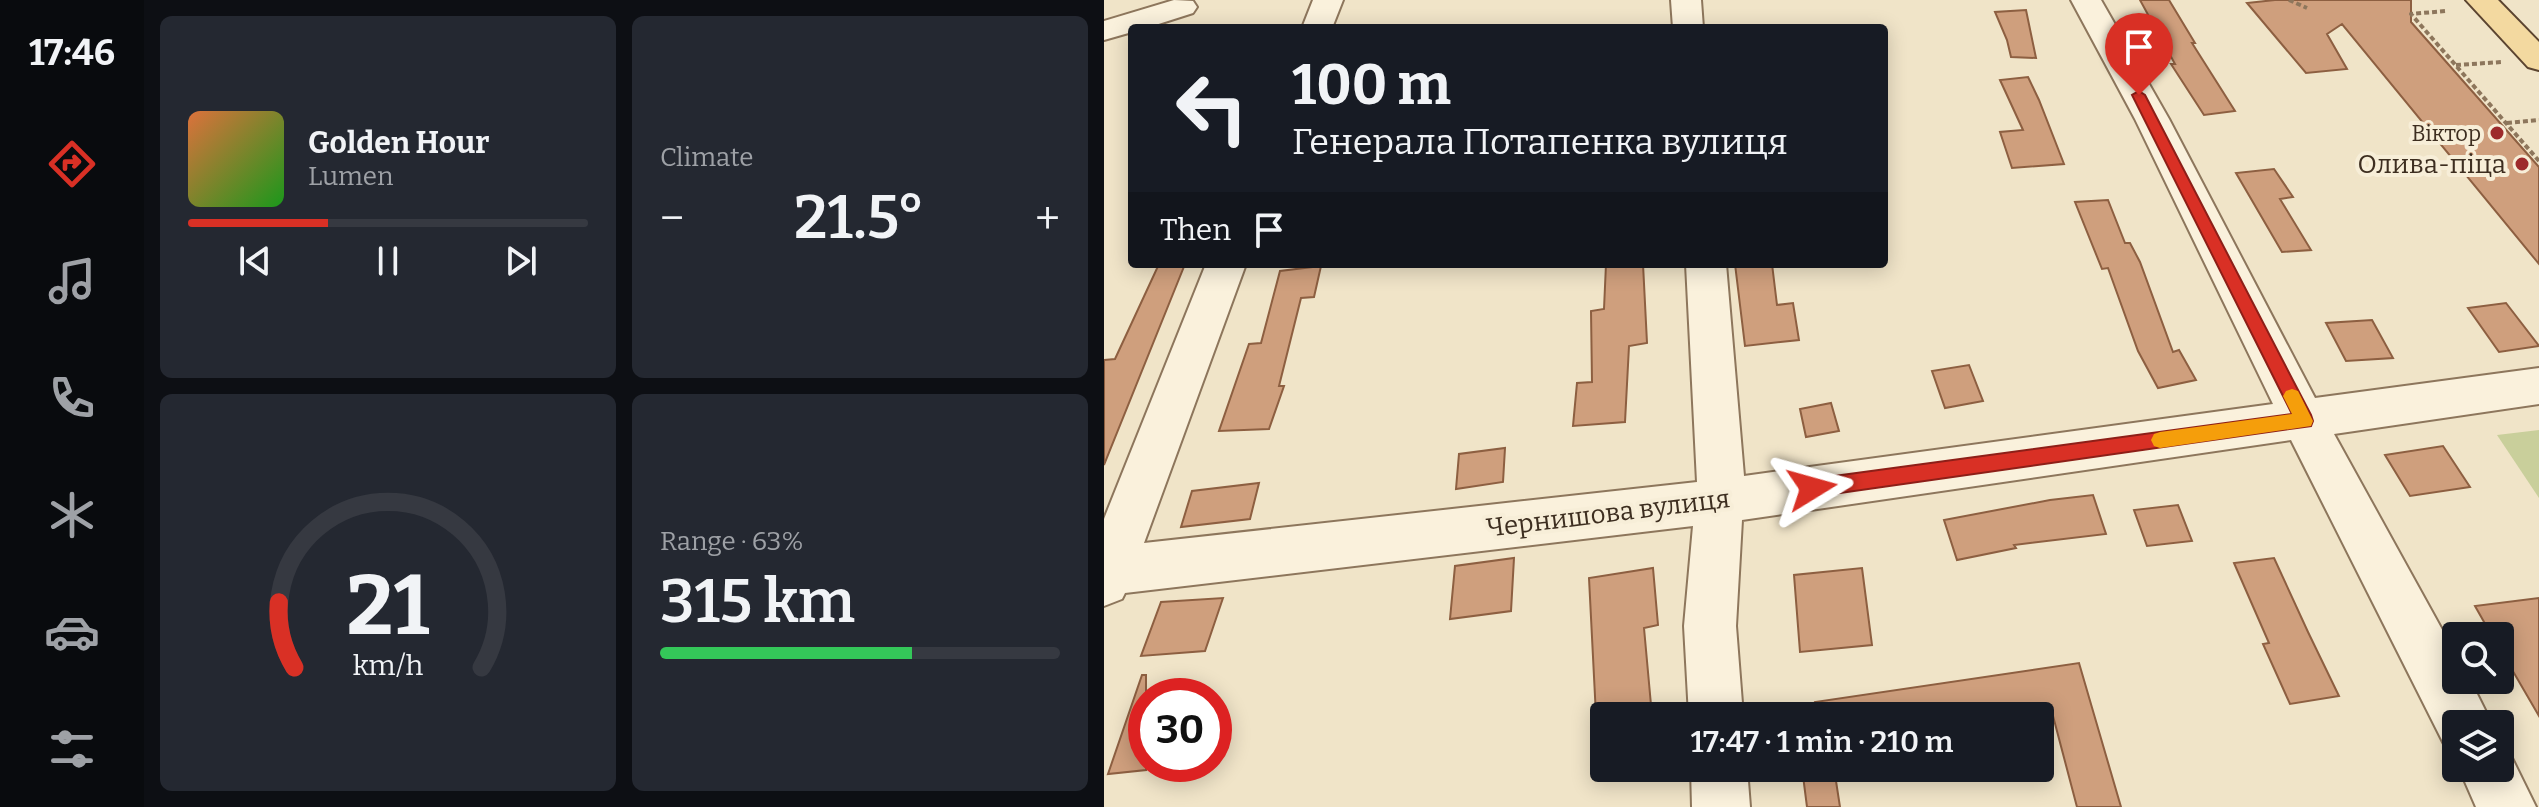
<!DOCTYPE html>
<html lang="en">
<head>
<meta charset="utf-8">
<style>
	:root { --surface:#171b24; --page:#242831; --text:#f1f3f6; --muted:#9ea1a6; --line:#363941; --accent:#d93025 }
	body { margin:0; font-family:Bitter,serif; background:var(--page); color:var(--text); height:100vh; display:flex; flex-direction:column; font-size:30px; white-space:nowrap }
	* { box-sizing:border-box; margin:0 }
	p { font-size:26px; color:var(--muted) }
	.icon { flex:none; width:44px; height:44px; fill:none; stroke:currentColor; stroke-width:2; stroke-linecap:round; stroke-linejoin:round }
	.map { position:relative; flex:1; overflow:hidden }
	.details { display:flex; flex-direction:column; gap:16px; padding:16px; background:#0d0f14; width:960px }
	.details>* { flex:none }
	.banner { position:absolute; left:24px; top:24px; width:760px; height:244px; border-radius:8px; box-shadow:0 4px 20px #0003; background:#171b24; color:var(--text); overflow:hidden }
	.buttons { position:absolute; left:1338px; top:622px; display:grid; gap:16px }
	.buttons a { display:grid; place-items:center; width:72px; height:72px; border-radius:8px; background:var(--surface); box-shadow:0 4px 20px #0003; font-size:40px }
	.speed { position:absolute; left:24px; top:678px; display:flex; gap:16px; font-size:40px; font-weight:700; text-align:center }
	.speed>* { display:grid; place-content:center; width:104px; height:104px; border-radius:50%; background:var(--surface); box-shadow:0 4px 20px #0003; line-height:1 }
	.speed .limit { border:12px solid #d22; background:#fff; color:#111 }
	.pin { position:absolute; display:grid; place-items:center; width:68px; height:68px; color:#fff; margin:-82px -34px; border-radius:50% 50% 50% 0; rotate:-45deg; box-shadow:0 0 8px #0007 }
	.pin .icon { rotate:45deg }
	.me { position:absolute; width:88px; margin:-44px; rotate:82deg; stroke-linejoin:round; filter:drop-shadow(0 0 6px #0008) }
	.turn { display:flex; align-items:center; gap:28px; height:168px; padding:0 32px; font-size:36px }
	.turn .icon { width:104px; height:104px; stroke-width:2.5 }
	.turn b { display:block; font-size:56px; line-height:68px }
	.then { display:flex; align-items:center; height:76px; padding:0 32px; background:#0003; gap:16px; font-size:30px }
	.big { font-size:60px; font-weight:600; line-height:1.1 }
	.details .tile { flex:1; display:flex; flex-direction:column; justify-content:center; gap:12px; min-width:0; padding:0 28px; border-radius:12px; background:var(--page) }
	.details .dial { align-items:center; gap:0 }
	.dial svg { height:208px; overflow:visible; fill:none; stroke:var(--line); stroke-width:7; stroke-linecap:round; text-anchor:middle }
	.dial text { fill:var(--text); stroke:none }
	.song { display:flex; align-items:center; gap:24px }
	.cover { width:96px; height:96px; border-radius:12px; background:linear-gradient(135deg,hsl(20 70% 55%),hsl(120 70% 35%)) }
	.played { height:8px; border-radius:4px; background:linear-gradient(90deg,var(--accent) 35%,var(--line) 35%) }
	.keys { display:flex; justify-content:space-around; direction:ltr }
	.heat { display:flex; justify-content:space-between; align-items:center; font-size:44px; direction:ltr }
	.charge { height:12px; border-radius:6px; background:linear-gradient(90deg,#34c759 63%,var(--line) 0) }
	.details .tiles { flex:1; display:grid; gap:16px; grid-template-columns:repeat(2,1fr) }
	.trip { position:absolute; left:486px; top:702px; width:464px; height:80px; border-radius:8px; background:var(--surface); box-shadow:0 4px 20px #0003; font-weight:600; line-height:80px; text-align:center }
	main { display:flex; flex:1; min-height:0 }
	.menu { display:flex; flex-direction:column; width:144px; justify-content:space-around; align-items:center; background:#090b0e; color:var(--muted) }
	.menu .icon { width:56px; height:56px }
	.menu .on { color:var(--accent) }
	.menu b { font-size:36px; color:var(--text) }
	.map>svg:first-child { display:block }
	.green { fill:#c9cf9b }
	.building { fill:#cf9f7d; stroke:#8d5f41; stroke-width:2 }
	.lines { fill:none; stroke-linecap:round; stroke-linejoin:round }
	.minor-casing { stroke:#8d765c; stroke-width:4 }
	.major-casing { stroke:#5b4430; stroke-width:4 }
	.path { stroke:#8d765c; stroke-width:4; stroke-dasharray:5 3; stroke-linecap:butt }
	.minor { fill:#faf1dc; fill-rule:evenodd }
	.major { fill:#f3d9a0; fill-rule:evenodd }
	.route { fill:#d93025; stroke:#8d1f18; stroke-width:2 }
	.slow { fill:#f59e0b }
	.poi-dot { fill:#9e2a2b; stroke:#f7eed8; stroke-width:3 }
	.labels { text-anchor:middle; stroke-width:8; stroke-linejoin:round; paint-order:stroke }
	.far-poi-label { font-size:22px; fill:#3d2e20; stroke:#f7eed8; text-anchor:end }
	.poi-label { font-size:26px; fill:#3d2e20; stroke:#f7eed8; text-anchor:end }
	.street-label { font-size:26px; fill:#3d2e20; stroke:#f7eed8 }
</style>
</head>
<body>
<main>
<nav class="menu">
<b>17:46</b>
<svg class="icon on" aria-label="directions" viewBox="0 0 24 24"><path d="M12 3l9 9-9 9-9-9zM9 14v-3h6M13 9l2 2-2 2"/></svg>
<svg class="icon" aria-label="music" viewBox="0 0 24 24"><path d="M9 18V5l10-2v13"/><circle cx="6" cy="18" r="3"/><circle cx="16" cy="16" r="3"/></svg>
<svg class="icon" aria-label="phone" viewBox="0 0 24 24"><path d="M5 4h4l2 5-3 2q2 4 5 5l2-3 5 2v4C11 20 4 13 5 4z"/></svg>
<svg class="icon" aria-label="climate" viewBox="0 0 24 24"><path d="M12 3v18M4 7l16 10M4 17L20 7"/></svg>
<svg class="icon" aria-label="car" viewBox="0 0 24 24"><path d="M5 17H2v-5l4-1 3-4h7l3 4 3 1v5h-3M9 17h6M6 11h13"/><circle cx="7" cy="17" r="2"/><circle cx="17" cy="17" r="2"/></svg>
<svg class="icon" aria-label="filters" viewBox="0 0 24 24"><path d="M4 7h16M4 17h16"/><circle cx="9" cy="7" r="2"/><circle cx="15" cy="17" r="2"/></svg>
</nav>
<section class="details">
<div class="tiles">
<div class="tile">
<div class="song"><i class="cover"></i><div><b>Golden Hour</b><p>Lumen</p></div></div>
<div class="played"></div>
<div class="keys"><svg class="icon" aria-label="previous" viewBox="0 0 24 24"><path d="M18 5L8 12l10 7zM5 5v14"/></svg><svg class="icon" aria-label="pause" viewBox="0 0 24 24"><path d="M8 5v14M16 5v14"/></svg><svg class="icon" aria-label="next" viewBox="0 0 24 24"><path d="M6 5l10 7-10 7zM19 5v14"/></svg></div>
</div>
<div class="tile"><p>Climate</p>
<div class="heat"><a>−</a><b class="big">21.5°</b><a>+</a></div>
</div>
<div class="tile dial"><svg viewBox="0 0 100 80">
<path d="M14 69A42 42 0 1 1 86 69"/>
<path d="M14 69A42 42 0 0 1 8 44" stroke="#d93025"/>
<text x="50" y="56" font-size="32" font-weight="700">21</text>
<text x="50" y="72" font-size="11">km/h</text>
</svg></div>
<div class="tile"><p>Range · 63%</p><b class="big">315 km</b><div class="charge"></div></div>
</div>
</section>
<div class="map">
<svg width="1435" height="807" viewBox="0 0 1435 807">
	<rect width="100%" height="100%" fill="#f0e4c8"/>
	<path class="green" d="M 1435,430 L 1435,498 L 1393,435 Z"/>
	<path class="building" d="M 1036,0 L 1065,0 L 1091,43 L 1088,43 L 1131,111 L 1100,115 L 1067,64 L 1071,64 Z
		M 1171,0 L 1307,0 L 1307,22 L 1435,167 L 1435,264 L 1238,24 L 1223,34 L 1243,69 L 1202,73 L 1143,3 Z
		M 922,10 L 932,58 L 907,57 L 903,40 L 891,12 Z
		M 924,77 L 935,100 L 960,164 L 908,168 L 896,132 L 919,130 L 896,80 Z
		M 1170,169 L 1189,197 L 1176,199 L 1207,250 L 1178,252 L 1132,173 Z
		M 1004,200 L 1021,243 L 1026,243 L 1036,262 L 1069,352 L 1075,350 L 1092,380 L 1054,388 L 1034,351 L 1004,268 L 998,269 L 971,202 Z
		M 55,264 L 81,264 L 0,465 L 0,360 L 11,359 Z
		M 502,264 L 539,264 L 543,343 L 525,346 L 521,422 L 469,426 L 473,383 L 488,382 L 487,311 L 500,309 Z
		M 631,264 L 668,264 L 673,305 L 689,303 L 695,340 L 641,346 Z
		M 217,266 L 210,297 L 197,298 L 175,386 L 180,386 L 165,429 L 115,431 L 145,344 L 157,343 L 176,271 Z
		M 1402,303 L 1435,346 L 1395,352 L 1364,308 Z
		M 1268,320 L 1289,358 L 1242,361 L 1222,323 Z
		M 865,365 L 879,401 L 841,408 L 828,371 Z
		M 727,403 L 735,431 L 702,437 L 696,409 Z
		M 1339,446 L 1366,487 L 1306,496 L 1281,455 Z
		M 401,448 L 399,482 L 352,489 L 355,454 Z
		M 155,483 L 146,519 L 77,527 L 88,491 Z
		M 989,495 L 1002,534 L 910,545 L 912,548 L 853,560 L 840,520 L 946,500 Z
		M 1074,505 L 1088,541 L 1043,546 L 1030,510 Z
		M 410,558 L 407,611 L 346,619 L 351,566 Z
		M 1170,558 L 1204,632 L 1235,696 L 1186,704 L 1159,644 L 1165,643 L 1130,563 Z
		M 549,568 L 554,625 L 540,628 L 548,716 L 492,716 L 485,578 Z
		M 758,568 L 768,645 L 696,652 L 690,575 Z
		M 119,598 L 101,651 L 37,656 L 57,602 Z
		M 1435,598 L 1435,716 L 1396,649 L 1396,636 L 1388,636 L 1371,606 Z
		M 975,663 L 1017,807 L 973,807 L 949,716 L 713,716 L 711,702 Z
		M 38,675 L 42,675 L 42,770 L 4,774 Z
		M 698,768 L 730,768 L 736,807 L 703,807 Z"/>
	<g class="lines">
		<defs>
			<path id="minor" d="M 70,0 L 89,1 L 93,7 L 89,13 L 42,28 L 28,28 L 28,32 L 0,40 L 0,21 Z
				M 209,0 L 239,0 L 228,28 L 198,28 Z
				M 567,0 L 597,0 L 599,28 L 569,28 Z
				M 967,0 L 997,0 L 1065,119 L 1211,398 L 1435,368 L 1435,404 L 1230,434 L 1352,655 L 1352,680 L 1366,680 L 1388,724 L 1352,724 L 1352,748 L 1340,744 L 1187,440 L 638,520 L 632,626 L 639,716 L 585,716 L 580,626 L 589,526 L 21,593 L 18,599 L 0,606 L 0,519 L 102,264 L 142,264 L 40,543 L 593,482 L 582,264 L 622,264 L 640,476 L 1169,404 L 1031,119 Z
				M 1396,745 L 1403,748 L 1432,807 L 1372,807 L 1355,768 L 1396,768 Z
				M 587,768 L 643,768 L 646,807 L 588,807 Z"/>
			<path id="major" d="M 1362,0 L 1394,0 L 1435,42 L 1435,70 L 1424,67 Z"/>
		</defs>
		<use href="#minor" class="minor-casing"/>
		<use href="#major" class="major-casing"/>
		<path class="path" d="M 1185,0 L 1203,8
			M 1341,11 L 1307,14 L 1435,161
			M 1352,65 L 1398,62
			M 1403,123 L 1435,120"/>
		<use href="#minor" class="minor"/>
		<use href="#major" class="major"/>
	</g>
	<path class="route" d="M 1035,91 L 1041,95 L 1207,415 L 1209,421 L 1207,426 L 708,497 L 701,494 L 698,488 L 701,482 L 708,479 L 1188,414 L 1028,95 Z"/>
	<path class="slow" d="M 1188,389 L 1194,391 L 1209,421 L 1207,426 L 1056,448 L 1050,446 L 1047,440 L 1050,434 L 1056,432 L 1188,414 L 1179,396 L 1182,391 Z"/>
	<g class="poi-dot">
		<circle cx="1393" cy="133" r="8"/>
		<circle cx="1418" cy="164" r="8"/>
	</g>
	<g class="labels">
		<g class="far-poi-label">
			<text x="1377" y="141">Віктор</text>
		</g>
		<g class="poi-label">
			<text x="1402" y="173">Олива-піца</text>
		</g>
		<g class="street-label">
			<text transform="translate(504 513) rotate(-7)" y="9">Чернишова вулиця</text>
		</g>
	</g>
</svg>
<div class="buttons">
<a><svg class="icon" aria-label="search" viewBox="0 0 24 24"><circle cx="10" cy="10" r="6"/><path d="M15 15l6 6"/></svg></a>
<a><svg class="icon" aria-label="layers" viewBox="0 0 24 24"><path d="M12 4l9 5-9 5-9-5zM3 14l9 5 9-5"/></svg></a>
</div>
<div class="speed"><div class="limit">30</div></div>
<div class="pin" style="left:1035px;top:95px;background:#d93025"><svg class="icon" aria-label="arrive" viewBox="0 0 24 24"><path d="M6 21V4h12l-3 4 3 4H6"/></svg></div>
<svg class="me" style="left:708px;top:488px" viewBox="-20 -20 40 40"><path d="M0-17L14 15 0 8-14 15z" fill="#d93025" stroke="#fff" stroke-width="4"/></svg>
<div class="trip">17:47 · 1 min · 210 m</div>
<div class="banner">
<div class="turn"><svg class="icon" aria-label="left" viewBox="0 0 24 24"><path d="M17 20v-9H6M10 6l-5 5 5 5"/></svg><div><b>100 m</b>Генерала Потапенка вулиця</div></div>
<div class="then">Then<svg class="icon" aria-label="arrive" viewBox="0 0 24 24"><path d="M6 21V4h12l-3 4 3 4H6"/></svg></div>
</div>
</div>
</main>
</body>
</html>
